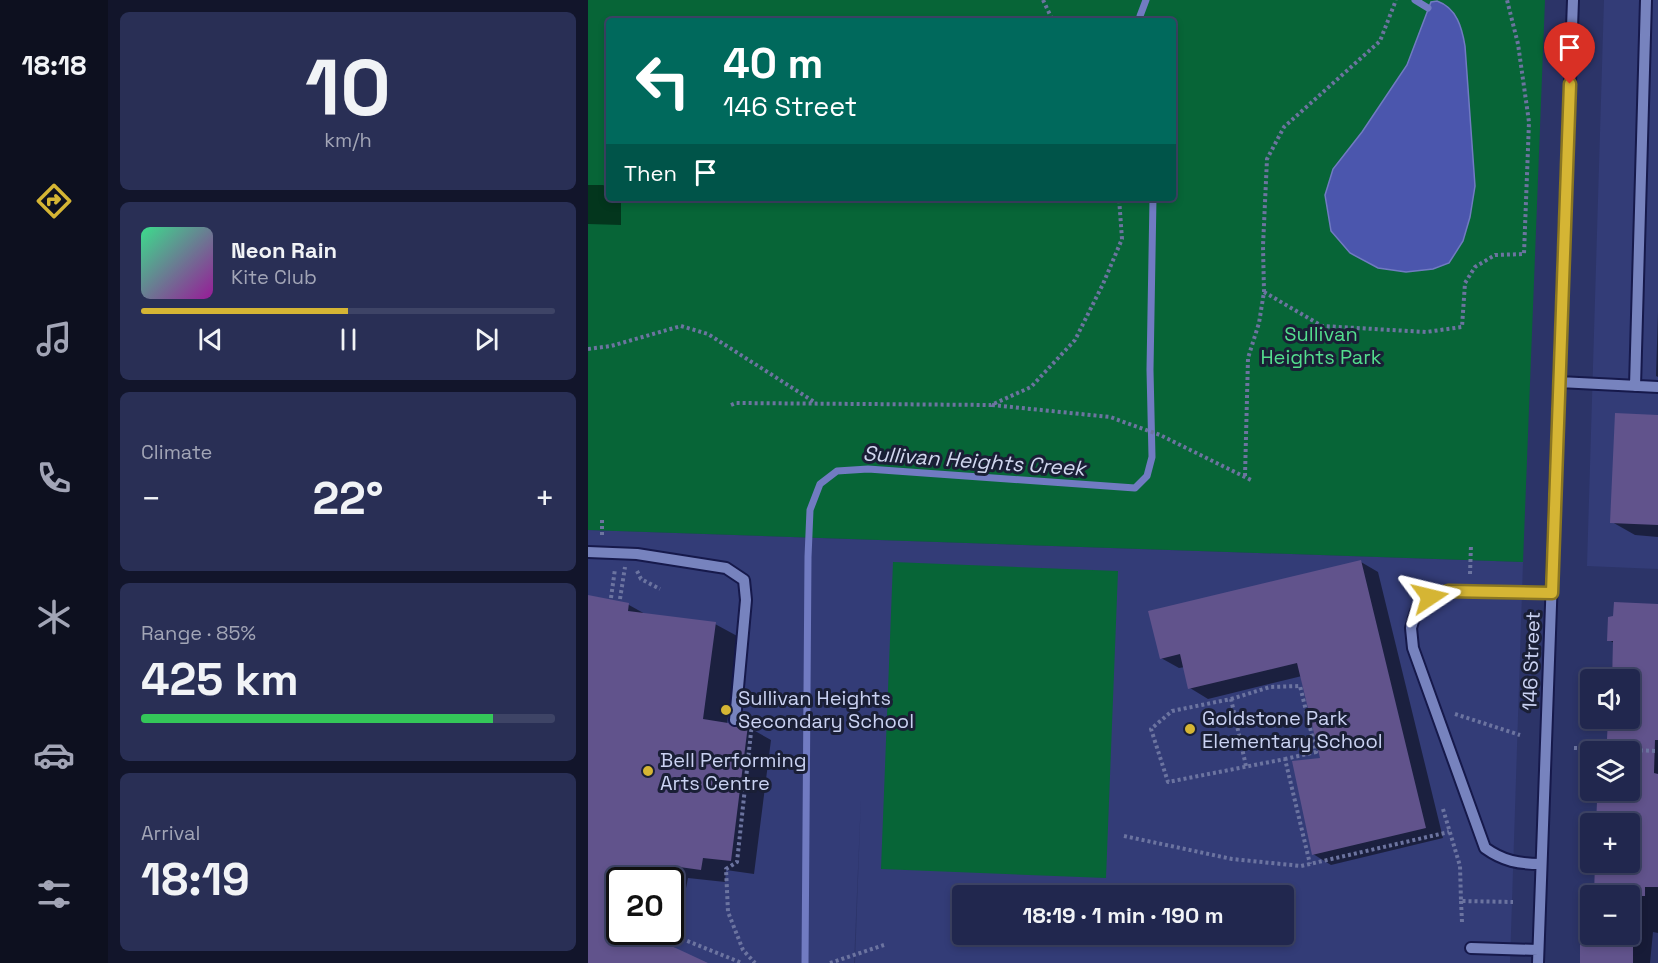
<!DOCTYPE html>
<html lang="en">
<head>
<meta charset="utf-8">
<style>
	:root { --surface:#21274e; --page:#292f55; --text:#f1f3f6; --muted:#a2a5b6; --line:#3e4466; --accent:#d5b534 }
	body { margin:0; font-family:"Space Grotesk",sans-serif; background:var(--page); color:var(--text); height:100vh; display:flex; flex-direction:column; font-size:22px; white-space:nowrap }
	* { box-sizing:border-box; margin:0 }
	p { font-size:20px; color:var(--muted) }
	.icon { flex:none; width:33px; height:33px; fill:none; stroke:currentColor; stroke-width:2; stroke-linecap:round; stroke-linejoin:round }
	.map { position:relative; flex:1; overflow:hidden }
	.side { display:flex; flex-direction:column; gap:12px; padding:12px; background:#12152b; width:480px }
	.side>* { flex:none }
	.hud { position:absolute; left:18px; top:18px; width:570px; height:183px; border-radius:6px; box-shadow:0 3px 9px #0003,0 0 0 2px var(--line); background:#00695c; color:#fff; overflow:hidden }
	.tools { position:absolute; left:992px; top:669px; display:grid; gap:12px }
	.tools a { display:grid; place-items:center; width:60px; height:60px; border-radius:6px; background:var(--surface); box-shadow:0 3px 9px #0003,0 0 0 2px var(--line); font-size:30px }
	.speed { position:absolute; left:18px; top:867px; display:flex; gap:12px; font-size:30px; font-weight:700; text-align:center }
	.speed>* { display:grid; place-content:center; width:78px; height:78px; border-radius:50%; background:var(--surface); box-shadow:0 3px 9px #0003,0 0 0 2px var(--line); line-height:1 }
	.speed .limit { border:3px solid #111; border-radius:9px; background:#fff; color:#111 }
	.pin { position:absolute; display:grid; place-items:center; width:51px; height:51px; color:#fff; margin:-62px -26px; border-radius:50% 50% 50% 0; rotate:-45deg; box-shadow:0 0 6px #0007 }
	.pin .icon { rotate:45deg }
	.me { position:absolute; width:66px; margin:-33px; rotate:80deg; stroke-linejoin:round; filter:drop-shadow(0 0 4px #0008) }
	.turn { display:flex; align-items:center; gap:21px; height:126px; padding:0 18px; font-size:27px }
	.turn .icon { width:78px; height:78px; stroke-width:2.5 }
	.turn b { display:block; font-size:42px; line-height:51px }
	.then { display:flex; align-items:center; height:57px; padding:0 18px; background:#0003; gap:12px; font-size:22px }
	.big { font-size:45px; font-weight:600; line-height:1.1 }
	.side .card { flex:1; display:flex; flex-direction:column; justify-content:center; gap:9px; min-width:0; padding:0 21px; border-radius:9px; background:var(--page) }
	.side .dial { align-items:center; gap:0 }
	.dial b { font-size:78px; line-height:1 }
	.song { display:flex; align-items:center; gap:18px }
	.cover { width:72px; height:72px; border-radius:9px; background:linear-gradient(135deg,hsl(150 70% 55%),hsl(300 70% 35%)) }
	.played { height:6px; border-radius:3px; background:linear-gradient(90deg,var(--accent) 50%,var(--line) 50%) }
	.keys { display:flex; justify-content:space-around; direction:ltr }
	.heat { display:flex; justify-content:space-between; align-items:center; font-size:33px; direction:ltr }
	.charge { height:9px; border-radius:4px; background:linear-gradient(90deg,#34c759 85%,var(--line) 0) }
	.trip { position:absolute; left:364px; top:885px; width:342px; height:60px; border-radius:6px; background:var(--surface); box-shadow:0 3px 9px #0003,0 0 0 2px var(--line); font-weight:600; line-height:60px; text-align:center }
	main { display:flex; flex:1; min-height:0 }
	.tab-bar { display:flex; flex-direction:column; width:108px; justify-content:space-around; align-items:center; background:#0d101f; color:var(--muted) }
	.tab-bar .icon { width:42px; height:42px }
	.tab-bar .selected { color:var(--accent) }
	.tab-bar b { font-size:27px; color:var(--text) }
	.map>svg:first-child { display:block }
	.built { fill:#333c77; fill-rule:evenodd }
	.green { fill:#076537; fill-rule:evenodd }
	.water { fill:#4b56ad; stroke:#717bc2; stroke-width:1.5 }
	.shadow { fill:#0007; fill-rule:evenodd }
	.lines { fill:none; stroke-linecap:round; stroke-linejoin:round }
	.stream { stroke:#717bc2; stroke-width:7 }
	.building { fill:#61538c }
	.minor-casing { stroke:#16194b; stroke-width:14 }
	.path { stroke:#6c74a0; stroke-width:4; stroke-dasharray:3 3; stroke-linecap:butt }
	.minor { stroke:#7783be; stroke-width:10 }
	.route-casing { stroke:#8a7622; stroke-width:15 }
	.route { stroke:#d5b534; stroke-width:10 }
	.poi-dot { fill:#d5b534; stroke:#1a1f36; stroke-width:2 }
	.labels { text-anchor:middle; stroke-width:6; stroke-linejoin:round; paint-order:stroke }
	.park-label { font-size:20px; fill:#53df8e; stroke:#1a1f36 }
	.street-label { font-size:20px; fill:#cad2f2; stroke:#1a1f36 }
	.poi-label { font-size:20px; fill:#cad2f2; stroke:#1a1f36; text-anchor:start }
	.water-label { font-size:21px; font-style:italic; fill:#d1d7ef; stroke:#1a1f36 }
</style>
</head>
<body>
<main>
<nav class="tab-bar">
<b>18:18</b>
<svg class="icon selected" aria-label="directions" viewBox="0 0 24 24"><path d="M12 3l9 9-9 9-9-9zM9 14v-3h6M13 9l2 2-2 2"/></svg>
<svg class="icon" aria-label="music" viewBox="0 0 24 24"><path d="M9 18V5l10-2v13"/><circle cx="6" cy="18" r="3"/><circle cx="16" cy="16" r="3"/></svg>
<svg class="icon" aria-label="phone" viewBox="0 0 24 24"><path d="M5 4h4l2 5-3 2q2 4 5 5l2-3 5 2v4C11 20 4 13 5 4z"/></svg>
<svg class="icon" aria-label="climate" viewBox="0 0 24 24"><path d="M12 3v18M4 7l16 10M4 17L20 7"/></svg>
<svg class="icon" aria-label="car" viewBox="0 0 24 24"><path d="M5 17H2v-5l4-1 3-4h7l3 4 3 1v5h-3M9 17h6M6 11h13"/><circle cx="7" cy="17" r="2"/><circle cx="17" cy="17" r="2"/></svg>
<svg class="icon" aria-label="filters" viewBox="0 0 24 24"><path d="M4 7h16M4 17h16"/><circle cx="9" cy="7" r="2"/><circle cx="15" cy="17" r="2"/></svg>
</nav>
<section class="side">
<div class="card dial"><b>10</b><p>km/h</p></div>
<div class="card">
<div class="song"><i class="cover"></i><div><b>Neon Rain</b><p>Kite Club</p></div></div>
<div class="played"></div>
<div class="keys"><svg class="icon" aria-label="previous" viewBox="0 0 24 24"><path d="M18 5L8 12l10 7zM5 5v14"/></svg><svg class="icon" aria-label="pause" viewBox="0 0 24 24"><path d="M8 5v14M16 5v14"/></svg><svg class="icon" aria-label="next" viewBox="0 0 24 24"><path d="M6 5l10 7-10 7zM19 5v14"/></svg></div>
</div>
<div class="card"><p>Climate</p>
<div class="heat"><a>−</a><b class="big">22°</b><a>+</a></div>
</div>
<div class="card"><p>Range · 85%</p><b class="big">425 km</b><div class="charge"></div></div>
<div class="card"><p>Arrival</p><b class="big">18:19</b></div>
</section>
<div class="map">
<svg width="1070" height="963" viewBox="0 0 1070 963">
	<rect width="100%" height="100%" fill="#2c3468"/>
	<path class="built" d="M 1016,0 L 1070,0 L 1070,569 L 999,566 Z
		M 0,530 L 935,562 L 922,963 L 267,963 L 273,797 L 266,963 L 0,963 ZM 32,880 L 82,880 L 82,932 L 32,932 ZM 375,896 L 696,896 L 696,934 L 375,934 Z"/>
	<path class="green" d="M 0,0 L 957,0 L 935,562 L 0,530 ZM 21,21 L 585,21 L 585,198 L 21,198 Z
		M 305,562 L 530,571 L 518,878 L 293,869 Z"/>
	<path class="water" d="M 849,1 C 869,8 874,28 877,46 L 887,186 L 882,217 L 875,241 L 861,263 L 845,269 L 818,272 L 790,268 L 762,253 L 743,231 L 737,195 L 745,169 L 774,132 L 819,65 L 843,2 Z"/>
	<path class="shadow" d="M 0,185 L 15,185 L 21,188 L 21,198 L 33,198 L 33,225 L 0,224 Z
		M 1070,312 L 1070,377 L 1068,376 Z
		M 1070,416 L 1070,537 L 1047,535 L 1024,522 Z
		M 773,562 L 790,572 L 855,838 L 743,865 L 725,854 L 734,759 L 714,676 L 620,699 L 602,688 L 597,667 L 591,668 L 573,658 Z
		M 0,596 L 41,605 L 59,615 L 127,624 L 151,637 L 139,724 L 147,728 L 153,726 L 160,727 L 183,740 L 166,874 L 138,870 L 137,882 L 100,878 L 86,949 L 116,963 L 0,963 ZM 32,880 L 82,880 L 82,932 L 32,932 Z
		M 1070,605 L 1070,933 L 1065,932 L 1062,963 L 994,963 L 1003,946 L 1041,934 L 1041,896 L 1005,896 L 1005,892 L 1041,862 L 1041,824 L 1009,824 L 1010,790 L 1041,790 L 1041,752 L 1021,752 L 1022,722 L 1017,718 L 1041,718 L 1041,680 L 1024,680 L 1026,643 L 1021,640 Z"/>
	<g class="lines">
		<path class="stream" d="M 827,0 L 840,8
			M 553,21 L 552,16 L 558,0
			M 217,963 L 220,557 L 222,510 L 232,484 L 249,471 L 280,469 L 547,488 L 559,476 L 564,457 L 562,370 L 565,198"/>
	</g>
	<path class="building" d="M 1027,413 L 1070,415 L 1070,525 L 1022,523 Z
		M 773,560 L 838,828 L 724,855 L 704,761 L 732,758 L 709,663 L 600,689 L 592,654 L 572,659 L 560,611 Z
		M 0,595 L 41,603 L 40,611 L 128,622 L 115,719 L 140,723 L 146,727 L 153,724 L 160,725 L 143,861 L 115,858 L 113,870 L 77,865 L 74,880 L 32,880 L 32,932 L 63,932 L 62,936 L 120,963 L 0,963 Z
		M 1026,602 L 1070,604 L 1070,740 L 1067,740 L 1066,773 L 1070,774 L 1070,887 L 1057,887 L 1057,896 L 1006,896 L 1007,862 L 1041,862 L 1041,824 L 1008,824 L 1009,802 L 1011,802 L 1011,790 L 1041,790 L 1041,739 L 1019,739 L 1020,718 L 1041,718 L 1041,680 L 1024,680 L 1025,641 L 1019,641 L 1020,617 L 1025,616 Z
		M 1002,934 L 1045,934 L 1045,963 L 992,963 L 992,944 L 1002,944 Z"/>
	<g class="lines">
		<defs>
			<path id="minor" d="M 971,382 L 1070,387
				M 1047,386 L 1058,0
				M 0,552 L 49,554 L 138,568 L 156,580 L 158,600 L 147,720
				M 953,864 C 931,864 915,861 897,848 L 825,648 L 823,628 L 828,611 L 842,597 L 859,591 L 964,593
				M 883,948 L 950,950
				M 950,963 L 985,0"/>
		</defs>
		<use href="#minor" class="minor-casing"/>
		<path class="path" d="M 455,0 L 465,21
			M 676,292 L 734,326 L 838,332 L 874,327 L 877,283 L 887,267 L 907,255 L 936,254 L 941,122 L 930,44 L 919,0
			M 0,349 L 23,346 L 93,326 L 120,334 L 228,403
			M 143,405 L 148,403 L 403,405 L 443,387 L 487,340 L 515,284 L 534,239 L 531,198
			M 404,405 L 522,417 L 572,435 L 663,480
			M 657,476 L 660,358 L 671,323 L 676,292 L 675,246 L 679,159 L 696,127 L 792,41 L 808,0
			M 14,520 L 14,537
			M 49,571 L 53,579 L 72,589
			M 882,574 L 883,545
			M 23,598 L 27,569
			M 32,599 L 37,567
			M 643,699 L 682,687 L 712,686 L 728,752 L 697,759
			M 867,714 L 932,735
			M 164,723 L 149,862 L 138,869 L 140,912 L 155,950 L 167,963
			M 986,748 L 1070,751
			M 658,766 L 643,699 L 584,711 L 563,729 L 580,782 L 697,759 L 722,864
			M 855,809 L 872,866 L 873,901 L 925,902
			M 536,836 L 644,859 L 713,866 L 861,832
			M 873,901 L 874,922
			M 77,932 L 154,963
			M 242,963 L 296,945"/>
		<use href="#minor" class="minor"/>
	</g>
	<g class="lines">
		<defs>
			<path id="route" d="M 842,597 L 860,591 L 964,593 L 982,84"/>
		</defs>
		<use href="#route" class="route-casing"/>
		<use href="#route" class="route"/>
	</g>
	<g class="poi-dot">
		<circle cx="138" cy="710" r="6"/>
		<circle cx="602" cy="729" r="6"/>
		<circle cx="60" cy="771" r="6"/>
	</g>
	<g class="labels">
		<g class="park-label">
			<text x="733" y="341">Sullivan<tspan x="733" dy="23">Heights Park</tspan></text>
		</g>
		<g class="street-label">
			<text transform="translate(943 661) rotate(-88)" y="7">146 Street</text>
		</g>
		<g class="poi-label">
			<text x="150" y="705">Sullivan Heights<tspan x="150" dy="23">Secondary School</tspan></text>
			<text x="614" y="725">Goldstone Park<tspan x="614" dy="23">Elementary School</tspan></text>
			<text x="72" y="767">Bell Performing<tspan x="72" dy="23">Arts Centre</tspan></text>
		</g>
		<g class="water-label">
			<text transform="translate(386 461) rotate(4)" y="7">Sullivan Heights Creek</text>
		</g>
	</g>
</svg>
<div class="tools">
<a><svg class="icon" aria-label="sound" viewBox="0 0 24 24"><path d="M4 9h4l5-4v14l-5-4H4zM17 9q2 3 0 6"/></svg></a>
<a><svg class="icon" aria-label="layers" viewBox="0 0 24 24"><path d="M12 4l9 5-9 5-9-5zM3 14l9 5 9-5"/></svg></a>
<a>+</a>
<a>−</a>
</div>
<div class="speed"><div class="limit">20</div></div>
<div class="pin" style="left:982px;top:84px;background:#d93025"><svg class="icon" aria-label="arrive" viewBox="0 0 24 24"><path d="M6 21V4h12l-3 4 3 4H6"/></svg></div>
<svg class="me" style="left:842px;top:597px" viewBox="-20 -20 40 40"><path d="M0-17L14 15 0 8-14 15z" fill="#d5b534" stroke="#fff" stroke-width="4"/></svg>
<div class="trip">18:19 · 1 min · 190 m</div>
<div class="hud">
<div class="turn"><svg class="icon" aria-label="left" viewBox="0 0 24 24"><path d="M17 20v-9H6M10 6l-5 5 5 5"/></svg><div><b>40 m</b>146 Street</div></div>
<div class="then">Then<svg class="icon" aria-label="arrive" viewBox="0 0 24 24"><path d="M6 21V4h12l-3 4 3 4H6"/></svg></div>
</div>
</div>
</main>
</body>
</html>
